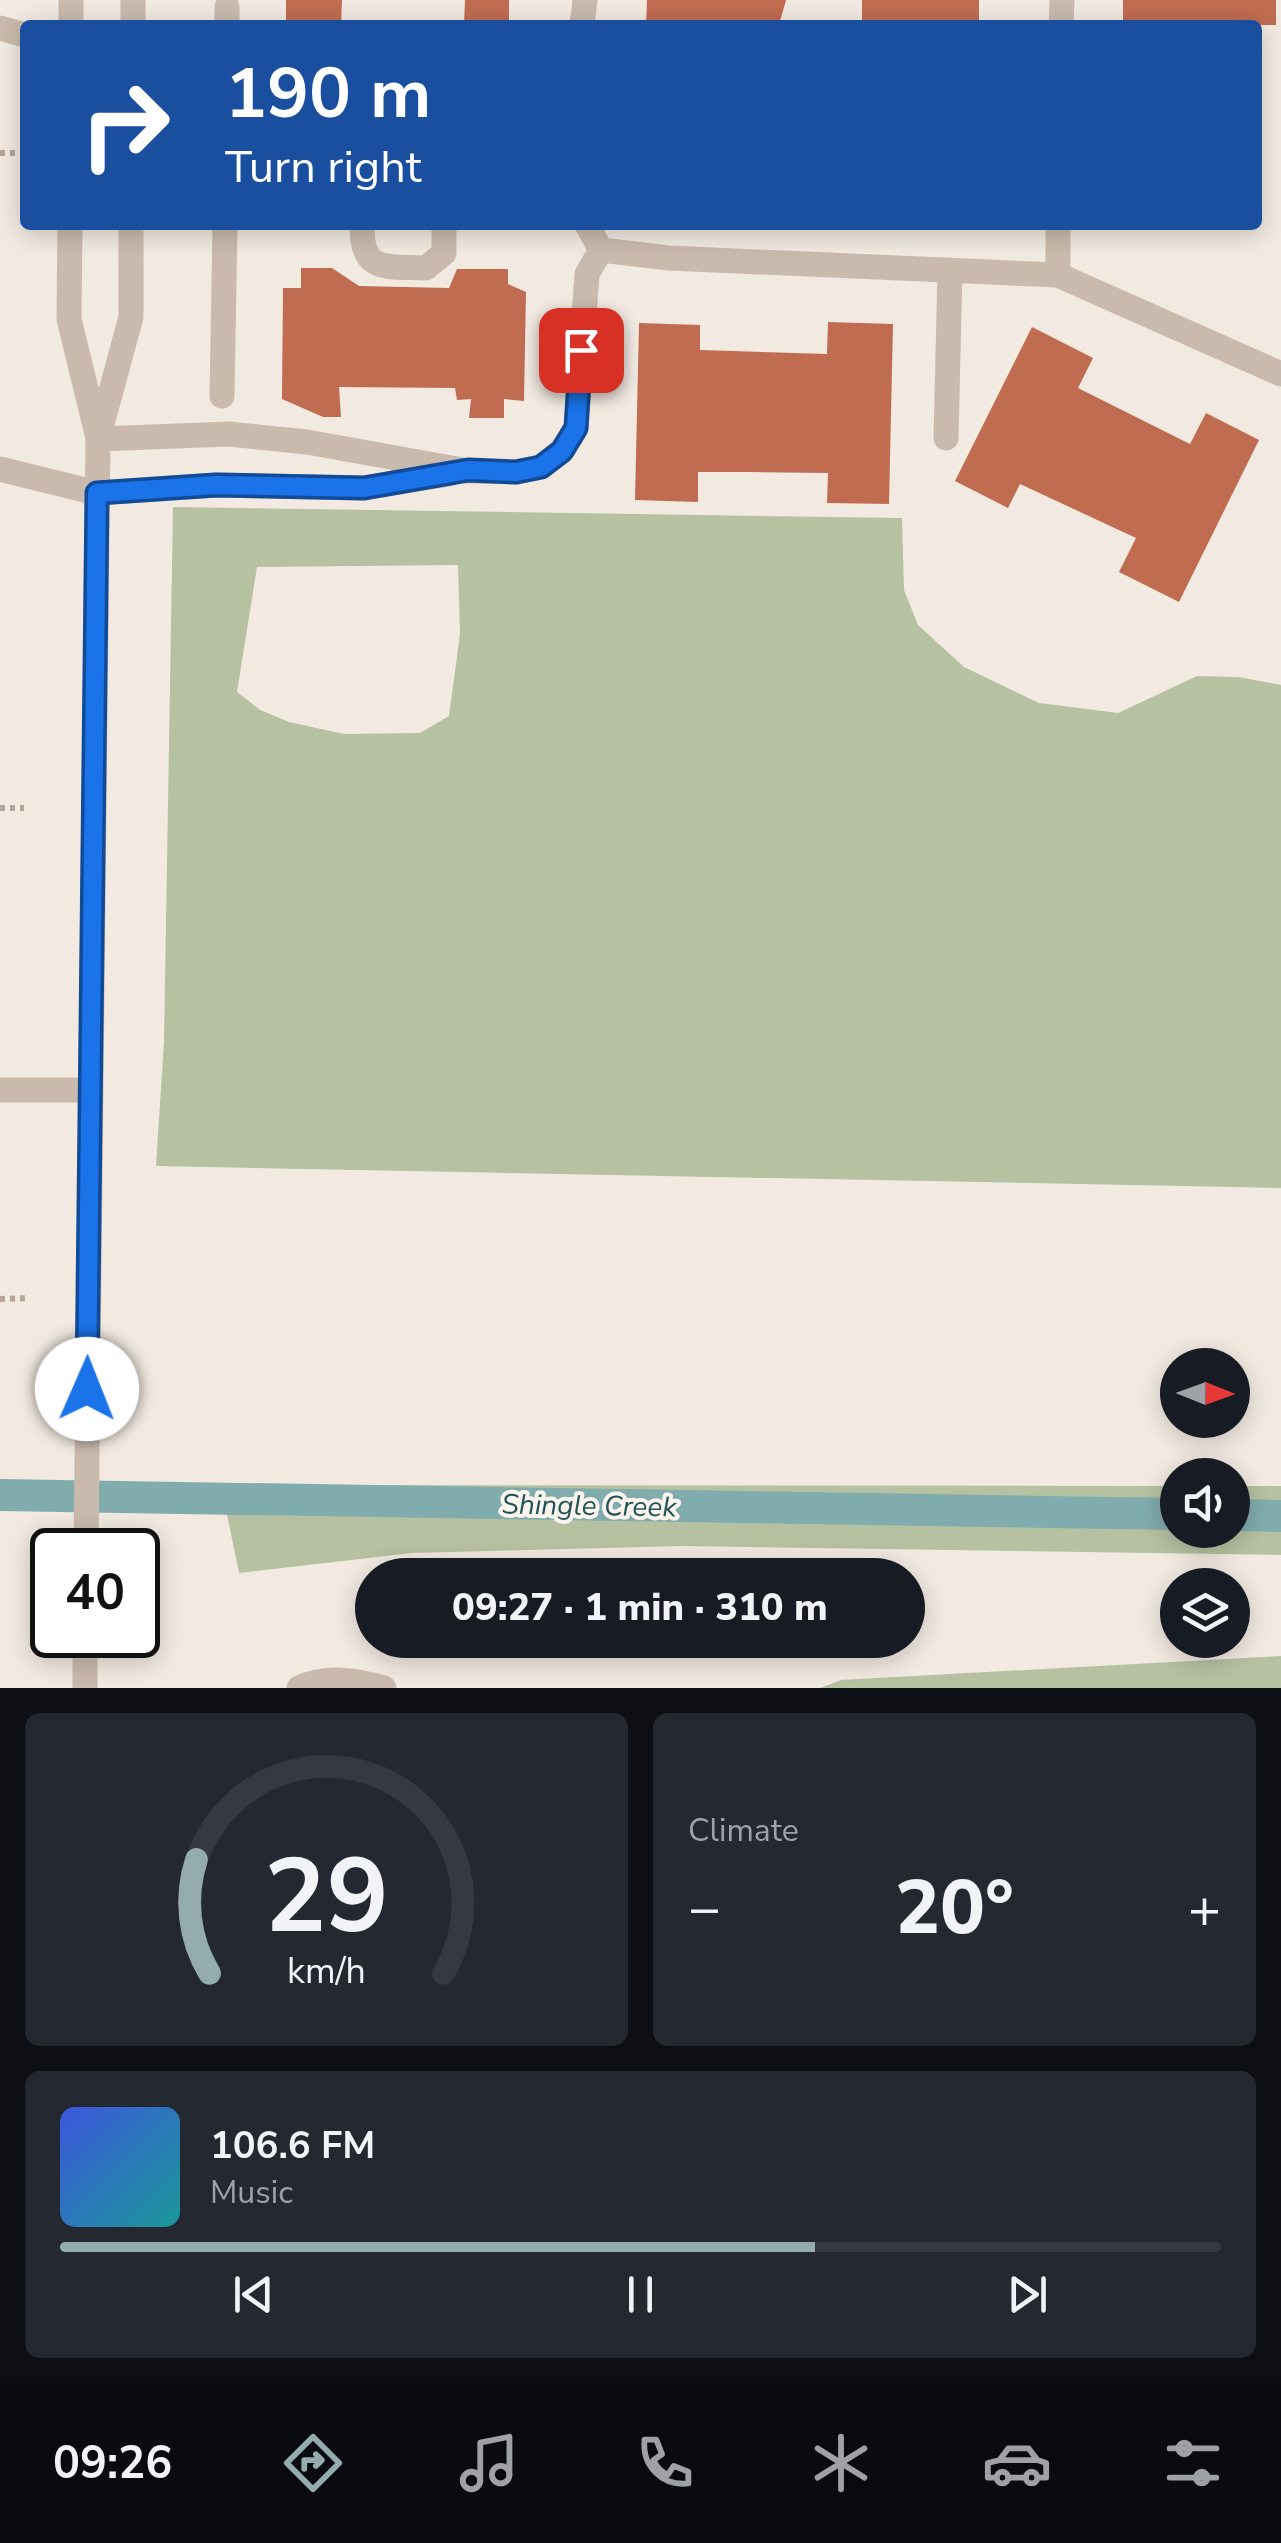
<!DOCTYPE html>
<html lang="en">
<head>
<meta charset="utf-8">
<style>
	:root { --surface:#171b24; --page:#242831; --text:#f1f3f6; --muted:#9ea1a6; --line:#363941; --accent:#94acaf }
	body { margin:0; font-family:"Nunito Sans",sans-serif; background:var(--page); color:var(--text); height:100vh; display:flex; flex-direction:column; font-size:38px; white-space:nowrap }
	* { box-sizing:border-box; margin:0 }
	p { font-size:32px; color:var(--muted) }
	.icon { flex:none; width:55px; height:55px; fill:none; stroke:currentColor; stroke-width:2; stroke-linecap:round; stroke-linejoin:round }
	.map { position:relative; height:1688px; overflow:hidden }
	.drawer { display:flex; flex-direction:column; gap:25px; padding:25px; background:#0d0f14; flex:1 }
	.drawer>* { flex:none }
	.banner { position:absolute; left:20px; top:20px; width:1242px; height:210px; border-radius:10px; box-shadow:0 5px 25px #0003; background:#1a4fa0; color:#fff; overflow:hidden }
	.needle { width:65px; rotate:91deg }
	.tools { position:absolute; left:1160px; top:1348px; display:grid; gap:20px }
	.tools a { display:grid; place-items:center; width:90px; height:90px; border-radius:50%; background:var(--surface); box-shadow:0 5px 25px #0003; font-size:50px }
	.speed { position:absolute; left:30px; top:1528px; display:flex; gap:20px; font-size:50px; font-weight:700; text-align:center }
	.speed>* { display:grid; place-content:center; width:130px; height:130px; border-radius:50%; background:var(--surface); box-shadow:0 5px 25px #0003; line-height:1 }
	.speed .limit { border:5px solid #111; border-radius:15px; background:#fff; color:#111 }
	.pin { position:absolute; display:grid; place-items:center; width:85px; height:85px; color:#fff; margin:-42px; border-radius:20px; box-shadow:0 5px 15px #0006 }
	.me { position:absolute; width:110px; margin:-55px; rotate:1deg; stroke-linejoin:round; filter:drop-shadow(0 0 8px #0008) }
	.turn { display:flex; align-items:center; gap:35px; height:210px; padding:0 40px; font-size:45px }
	.turn .icon { width:130px; height:130px; stroke-width:2.5 }
	.turn b { display:block; font-size:70px; line-height:85px }
	.big { font-size:75px; font-weight:800; line-height:1.1 }
	.drawer .widget { flex:1; display:flex; flex-direction:column; justify-content:center; gap:15px; min-width:0; padding:0 35px; border-radius:15px; background:var(--page) }
	.drawer .dial { align-items:center; gap:0 }
	.dial svg { height:260px; overflow:visible; fill:none; stroke:var(--line); stroke-width:7; stroke-linecap:round; text-anchor:middle }
	.dial text { fill:var(--text); stroke:none }
	.song { display:flex; align-items:center; gap:30px }
	.cover { width:120px; height:120px; border-radius:15px; background:linear-gradient(135deg,hsl(230 70% 55%),hsl(180 70% 35%)) }
	.played { height:10px; border-radius:5px; background:linear-gradient(90deg,var(--accent) 65%,var(--line) 65%) }
	.keys { display:flex; justify-content:space-around; direction:ltr }
	.heat { display:flex; justify-content:space-between; align-items:center; font-size:55px; direction:ltr }
	.drawer .tiles { flex:1; display:grid; gap:25px; grid-template-columns:1fr 1fr }
	.widget:last-child { grid-column:span 2 }
	.trip { position:absolute; left:355px; top:1558px; width:570px; height:100px; border-radius:50px; background:var(--surface); box-shadow:0 5px 25px #0003; font-weight:800; line-height:100px; text-align:center }
	.tab-bar { display:flex; height:160px; justify-content:space-around; align-items:center; background:#090b0e; color:var(--muted) }
	.tab-bar .icon { width:70px; height:70px }
	.tab-bar .current { color:var(--accent) }
	.tab-bar b { font-size:45px; color:var(--text) }
	.map>svg:first-child { display:block }
	.green { fill:#b6c1a1; fill-rule:evenodd }
	.lines { fill:none; stroke-linecap:round; stroke-linejoin:round }
	.canal { stroke:#81acae; stroke-width:32 }
	.building { fill:#c06c51 }
	.path { stroke:#b6a597; stroke-width:6; stroke-dasharray:5 5; stroke-linecap:butt }
	.minor { stroke:#cabaad; stroke-width:25 }
	.route-casing { stroke:#114b97; stroke-width:25 }
	.route { stroke:#1a73e8; stroke-width:18 }
	.labels { text-anchor:middle; stroke-width:8; stroke-linejoin:round; paint-order:stroke }
	.water-label { font-size:28px; font-style:italic; fill:#225559; stroke:#faf4ed }
</style>
</head>
<body>
<div class="map">
<svg width="1281" height="1688" viewBox="0 0 1281 1688">
	<rect width="100%" height="100%" fill="#f2eae1"/>
	<path class="green" d="M 173,507 L 902,518 L 904,590 L 918,625 L 964,667 L 1039,703 L 1118,713 L 1197,676 L 1238,677 L 1281,685 L 1281,1188 L 156,1166 L 164,1041 ZM 458,565 L 460,634 L 449,716 L 420,733 L 344,734 L 289,722 L 260,710 L 237,692 L 257,567 Z
		M 221,1485 L 1177,1486 L 1178,1530 L 1232,1530 L 1233,1486 L 1281,1486 L 1281,1555 L 683,1546 L 412,1553 L 239,1573 Z
		M 1281,1656 L 1281,1688 L 820,1688 L 841,1680 Z"/>
	<g class="lines">
		<path class="canal" d="M 0,1495 L 1178,1514
			M 1232,1515 L 1281,1516"/>
	</g>
	<path class="building" d="M 286,0 L 342,0 L 341,25 L 286,25 Z
		M 465,0 L 509,0 L 509,25 L 464,25 Z
		M 647,0 L 786,0 L 779,25 L 646,25 Z
		M 862,0 L 979,0 L 979,25 L 862,25 Z
		M 1123,0 L 1276,0 L 1276,25 L 1123,25 Z
		M 301,268 L 332,268 L 359,286 L 449,288 L 457,269 L 508,269 L 508,284 L 526,292 L 524,401 L 504,399 L 504,418 L 469,418 L 471,399 L 457,400 L 455,388 L 339,387 L 341,417 L 323,417 L 282,399 L 283,288 L 301,288 Z
		M 828,322 L 893,324 L 889,504 L 827,503 L 828,473 L 749,472 L 698,472 L 698,502 L 635,500 L 639,323 L 700,325 L 700,350 L 827,354 Z
		M 1032,327 L 1093,358 L 1078,388 L 1190,444 L 1206,413 L 1259,440 L 1179,602 L 1119,572 L 1136,538 L 1020,484 L 1008,508 L 955,481 Z"/>
	<g class="lines">
		<path class="path" d="M 0,153 L 23,153
			M 0,808 L 24,808
			M 0,1299 L 29,1298"/>
		<path class="minor" d="M 71,25 L 71,0
			M 133,25 L 133,0
			M 227,25 L 227,7
			M 582,25 L 585,0
			M 1061,25 L 1062,0
			M 0,28 L 25,35
			M 70,225 L 69,319 L 97,434
			M 362,225 C 361,274 387,266 426,268 L 444,253 L 444,225
			M 587,225 L 601,250
			M 1058,275 L 1058,225
			M 222,396 L 225,225
			M 946,438 L 950,270
			M 98,439 L 229,434 L 307,442 L 468,471 L 517,472 L 541,467 L 561,451 L 576,428 L 587,274 L 601,250 L 669,258 L 1058,275 L 1281,374
			M 0,469 L 97,493 L 216,485 L 364,488 L 449,474
			M 0,1090 L 91,1090
			M 86,1550 L 98,439 L 131,317 L 131,225
			M 85,1688 L 85,1635
			M 299,1688 C 327,1675 356,1680 384,1688"/>
	</g>
	<g class="lines">
		<defs>
			<path id="route" d="M 87,1389 L 97,493 L 216,485 L 364,488 L 468,470 L 516,472 L 541,467 L 562,451 L 576,428 L 581,350"/>
		</defs>
		<use href="#route" class="route-casing"/>
		<use href="#route" class="route"/>
	</g>
	<g class="labels">
		<g class="water-label">
			<text transform="translate(589 1505) rotate(1)" y="10">Shingle Creek</text>
		</g>
	</g>
</svg>
<div class="tools">
<a><svg class="needle" viewBox="-14 -14 28 28"><path d="M0-13l5 13h-10z" fill="#e53935"/><path d="M0 13l5-13h-10z" fill="#9ea1a6"/></svg></a>
<a><svg class="icon" aria-label="sound" viewBox="0 0 24 24"><path d="M4 9h4l5-4v14l-5-4H4zM17 9q2 3 0 6"/></svg></a>
<a><svg class="icon" aria-label="layers" viewBox="0 0 24 24"><path d="M12 4l9 5-9 5-9-5zM3 14l9 5 9-5"/></svg></a>
</div>
<div class="speed"><div class="limit">40</div></div>
<div class="pin" style="left:581px;top:350px;background:#d93025"><svg class="icon" aria-label="arrive" viewBox="0 0 24 24"><path d="M6 21V4h12l-3 4 3 4H6"/></svg></div>
<svg class="me" style="left:87px;top:1389px" viewBox="-20 -20 40 40"><circle r="19" fill="#fff"/><path d="M0-13L10 11 0 6-10 11z" fill="#1a73e8"/></svg>
<div class="trip">09:27 · 1 min · 310 m</div>
<div class="banner">
<div class="turn"><svg class="icon" aria-label="right" viewBox="0 0 24 24"><path d="M7 20v-9h11M14 6l5 5-5 5"/></svg><div><b>190 m</b>Turn right</div></div>
</div>
</div>
<section class="drawer">
<div class="tiles">
<div class="widget dial"><svg viewBox="0 0 100 80">
<path d="M14 69A42 42 0 1 1 86 69"/>
<path d="M14 69A42 42 0 0 1 10 34" stroke="#94acaf"/>
<text x="50" y="56" font-size="32" font-weight="700">29</text>
<text x="50" y="72" font-size="11">km/h</text>
</svg></div>
<div class="widget"><p>Climate</p>
<div class="heat"><a>−</a><b class="big">20°</b><a>+</a></div>
</div>
<div class="widget">
<div class="song"><i class="cover"></i><div><b>106.6 FM</b><p>Music</p></div></div>
<div class="played"></div>
<div class="keys"><svg class="icon" aria-label="previous" viewBox="0 0 24 24"><path d="M18 5L8 12l10 7zM5 5v14"/></svg><svg class="icon" aria-label="pause" viewBox="0 0 24 24"><path d="M8 5v14M16 5v14"/></svg><svg class="icon" aria-label="next" viewBox="0 0 24 24"><path d="M6 5l10 7-10 7zM19 5v14"/></svg></div>
</div>
</div>
</section>
<nav class="tab-bar">
<b>09:26</b>
<svg class="icon current" aria-label="directions" viewBox="0 0 24 24"><path d="M12 3l9 9-9 9-9-9zM9 14v-3h6M13 9l2 2-2 2"/></svg>
<svg class="icon" aria-label="music" viewBox="0 0 24 24"><path d="M9 18V5l10-2v13"/><circle cx="6" cy="18" r="3"/><circle cx="16" cy="16" r="3"/></svg>
<svg class="icon" aria-label="phone" viewBox="0 0 24 24"><path d="M5 4h4l2 5-3 2q2 4 5 5l2-3 5 2v4C11 20 4 13 5 4z"/></svg>
<svg class="icon" aria-label="climate" viewBox="0 0 24 24"><path d="M12 3v18M4 7l16 10M4 17L20 7"/></svg>
<svg class="icon" aria-label="car" viewBox="0 0 24 24"><path d="M5 17H2v-5l4-1 3-4h7l3 4 3 1v5h-3M9 17h6M6 11h13"/><circle cx="7" cy="17" r="2"/><circle cx="17" cy="17" r="2"/></svg>
<svg class="icon" aria-label="filters" viewBox="0 0 24 24"><path d="M4 7h16M4 17h16"/><circle cx="9" cy="7" r="2"/><circle cx="15" cy="17" r="2"/></svg>
</nav>
</body>
</html>
